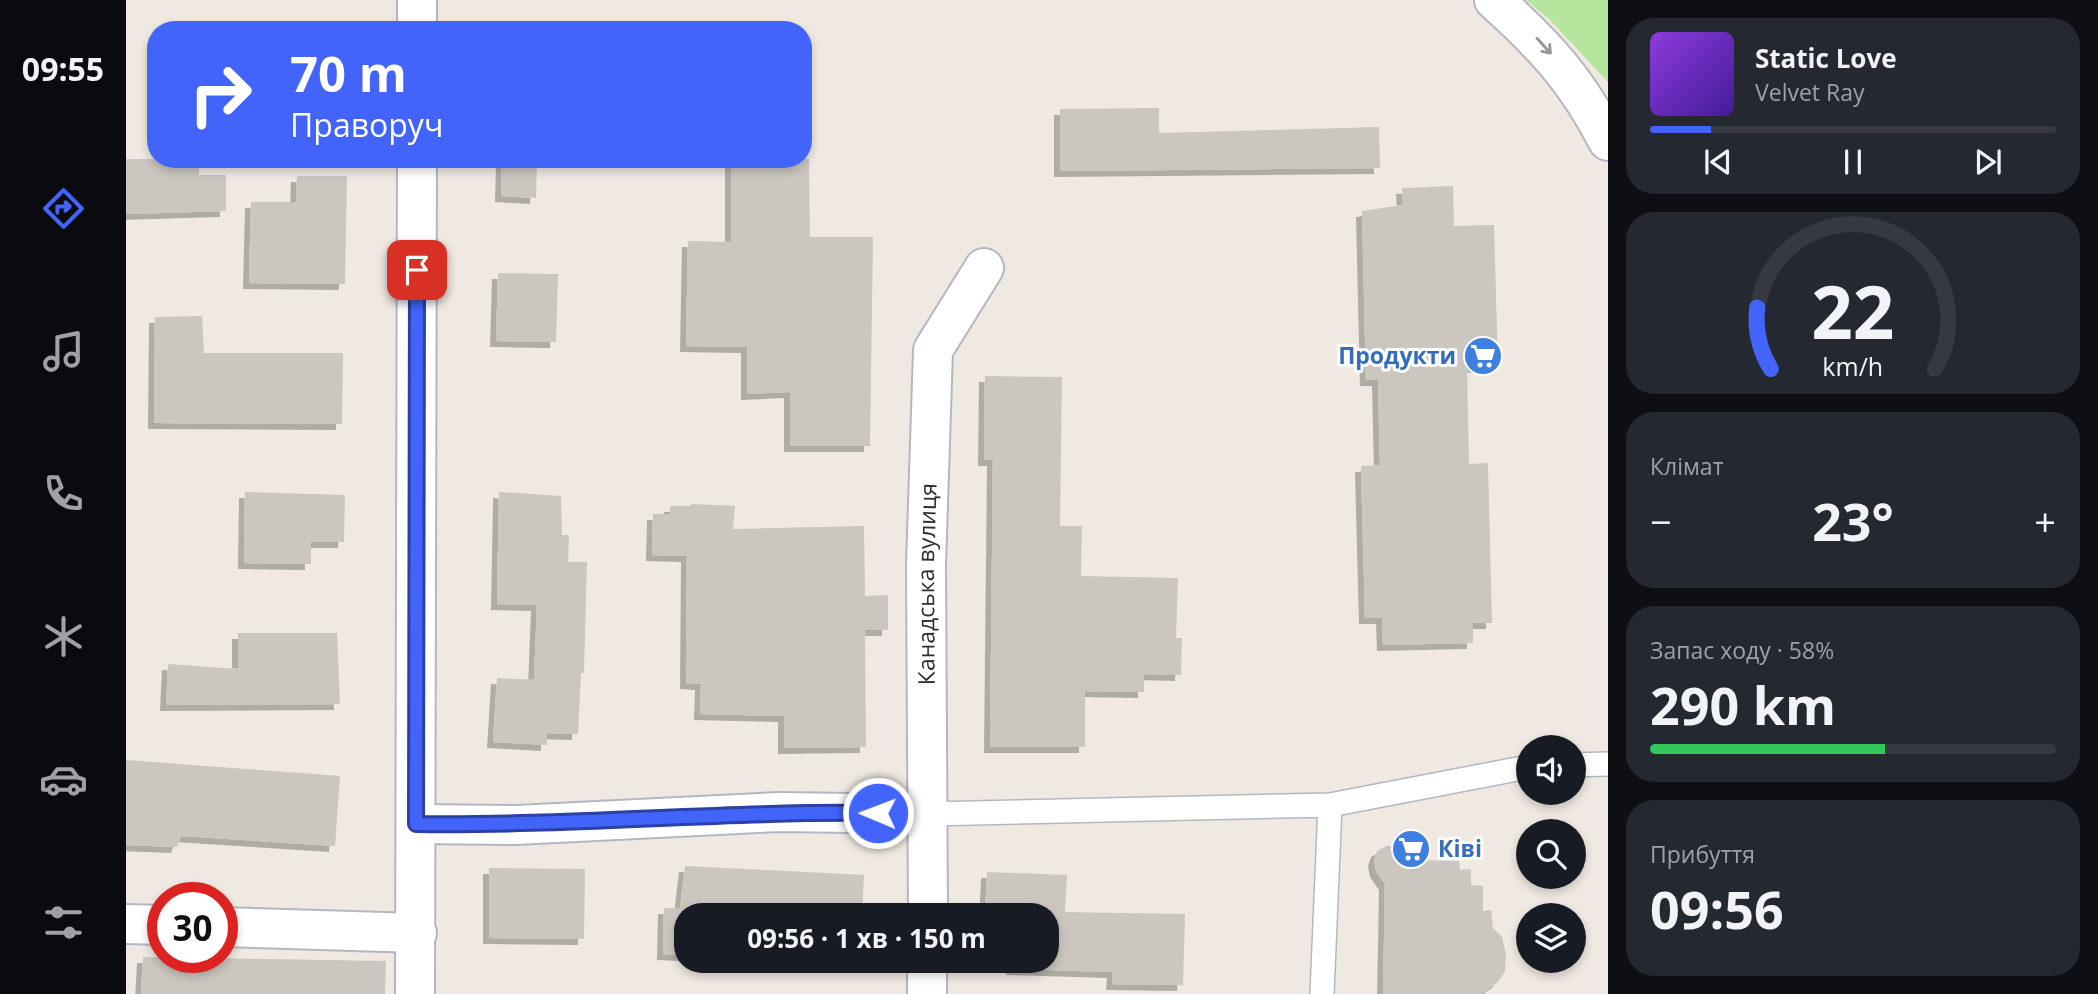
<!DOCTYPE html>
<html lang="uk">
<head>
<meta charset="utf-8">
<style>
	:root { --surface:#171b24; --page:#242831; --text:#f1f3f6; --muted:#9ea1a6; --line:#363941; --accent:#4264fb }
	body { margin:0; font-family:"Open Sans",sans-serif; background:var(--page); color:var(--text); height:100vh; display:flex; flex-direction:column; font-size:26px; white-space:nowrap }
	* { box-sizing:border-box; margin:0 }
	p { font-size:23px; color:var(--muted) }
	.icon { flex:none; width:38px; height:38px; fill:none; stroke:currentColor; stroke-width:2; stroke-linecap:round; stroke-linejoin:round }
	.map { position:relative; flex:1; overflow:hidden }
	.drawer { display:flex; flex-direction:column; gap:18px; padding:18px; background:#0d0f14; width:490px }
	.drawer>* { flex:none }
	.hud { position:absolute; left:21px; top:21px; width:665px; height:147px; border-radius:28px; box-shadow:0 4px 10px #0003; background:#4264fb; color:#fff; overflow:hidden }
	.buttons { position:absolute; left:1390px; top:735px; display:grid; gap:14px }
	.buttons a { display:grid; place-items:center; width:70px; height:70px; border-radius:50%; background:var(--surface); box-shadow:0 4px 10px #0003; font-size:35px }
	.speed { position:absolute; left:21px; top:882px; display:flex; gap:14px; font-size:35px; font-weight:700; text-align:center }
	.speed>* { display:grid; place-content:center; width:91px; height:91px; border-radius:50%; background:var(--surface); box-shadow:0 4px 10px #0003; line-height:1 }
	.speed .limit { border:10px solid #d22; background:#fff; color:#111 }
	.pin { position:absolute; display:grid; place-items:center; width:60px; height:60px; color:#fff; margin:-30px; border-radius:14px; box-shadow:0 4px 10px #0006 }
	.me { position:absolute; width:77px; margin:-38px; rotate:271deg; stroke-linejoin:round; filter:drop-shadow(0 0 5px #0008) }
	.turn { display:flex; align-items:center; gap:24px; height:147px; padding:0 28px; font-size:32px }
	.turn .icon { width:91px; height:91px; stroke-width:2.5 }
	.turn b { display:block; font-size:49px; line-height:60px }
	.big { font-size:52px; font-weight:700; line-height:1.1 }
	.drawer .card { flex:1; display:flex; flex-direction:column; justify-content:center; gap:10px; min-width:0; padding:0 24px; border-radius:28px; background:var(--page) }
	.drawer .dial { align-items:center; gap:0 }
	.dial svg { height:182px; overflow:visible; fill:none; stroke:var(--line); stroke-width:7; stroke-linecap:round; text-anchor:middle }
	.dial text { fill:var(--text); stroke:none }
	.song { display:flex; align-items:center; gap:21px }
	.cover { width:84px; height:84px; border-radius:10px; background:linear-gradient(135deg,hsl(270 70% 55%),hsl(260 70% 35%)) }
	.played { height:7px; border-radius:4px; background:linear-gradient(90deg,var(--accent) 15%,var(--line) 15%) }
	.keys { display:flex; justify-content:space-around; direction:ltr }
	.heat { display:flex; justify-content:space-between; align-items:center; font-size:38px; direction:ltr }
	.charge { height:10px; border-radius:5px; background:linear-gradient(90deg,#34c759 58%,var(--line) 0) }
	.trip { position:absolute; left:548px; top:903px; width:385px; height:70px; border-radius:28px; background:var(--surface); box-shadow:0 4px 10px #0003; font-weight:700; line-height:70px; text-align:center }
	main { display:flex; flex:1; min-height:0 }
	.tab-bar { display:flex; flex-direction:column; width:126px; justify-content:space-around; align-items:center; background:#090b0e; color:var(--muted) }
	.tab-bar .icon { width:49px; height:49px }
	.tab-bar .selected { color:var(--accent) }
	.tab-bar b { font-size:32px; color:var(--text) }
	.map>svg:first-child { display:block }
	.green { fill:#b6e59e }
	.building { fill:#cbc7bf; filter:url(#shadow) }
	.lines { fill:none; stroke-linecap:round; stroke-linejoin:round }
	.service-casing { stroke:#b4b7c1; stroke-width:26 }
	.minor-casing { stroke:#b4b7c1; stroke-width:42 }
	.secondary-casing { stroke:#b4b7c1; stroke-width:42 }
	.service { stroke:#fff; stroke-width:23 }
	.minor { stroke:#fff; stroke-width:38 }
	.secondary { stroke:#fff; stroke-width:38 }
	.oneway { stroke:#969696 }
	.route-casing { stroke:#2b41a3; stroke-width:18 }
	.route { stroke:#4264fb; stroke-width:12 }
	.labels { text-anchor:middle; stroke-width:6; stroke-linejoin:round; paint-order:stroke }
	.shop-label { font-size:23px; font-weight:bold; fill:#366cbe; stroke:#fff; text-anchor:end }
	.street-label { font-size:23px; fill:#2e2e2e; stroke:#fff }
</style>
</head>
<body>
<main>
<nav class="tab-bar">
<b>09:55</b>
<svg class="icon selected" aria-label="directions" viewBox="0 0 24 24"><path d="M12 3l9 9-9 9-9-9zM9 14v-3h6M13 9l2 2-2 2"/></svg>
<svg class="icon" aria-label="music" viewBox="0 0 24 24"><path d="M9 18V5l10-2v13"/><circle cx="6" cy="18" r="3"/><circle cx="16" cy="16" r="3"/></svg>
<svg class="icon" aria-label="phone" viewBox="0 0 24 24"><path d="M5 4h4l2 5-3 2q2 4 5 5l2-3 5 2v4C11 20 4 13 5 4z"/></svg>
<svg class="icon" aria-label="climate" viewBox="0 0 24 24"><path d="M12 3v18M4 7l16 10M4 17L20 7"/></svg>
<svg class="icon" aria-label="car" viewBox="0 0 24 24"><path d="M5 17H2v-5l4-1 3-4h7l3 4 3 1v5h-3M9 17h6M6 11h13"/><circle cx="7" cy="17" r="2"/><circle cx="17" cy="17" r="2"/></svg>
<svg class="icon" aria-label="filters" viewBox="0 0 24 24"><path d="M4 7h16M4 17h16"/><circle cx="9" cy="7" r="2"/><circle cx="15" cy="17" r="2"/></svg>
</nav>
<div class="map">
<svg width="1482" height="994" viewBox="0 0 1482 994">
	<defs>
		<filter id="shadow"><feDropShadow dx="-6" dy="6" stdDeviation="0" flood-color="#0004"/></filter>
	</defs>
	<rect width="100%" height="100%" fill="#efe9e1"/>
	<path class="green" d="M 1400,0 L 1482,0 L 1482,82 L 1423,19 Z"/>
	<path class="building" d="M 1033,108 L 1033,133 L 1253,127 L 1254,168 L 934,171 L 934,109 Z
		M 0,159 L 73,159 L 73,175 L 100,175 L 100,211 L 0,214 Z
		M 376,159 L 411,159 L 410,198 L 375,196 Z
		M 605,159 L 683,159 L 684,237 L 747,237 L 744,446 L 664,446 L 664,392 L 621,394 L 621,347 L 560,346 L 562,241 L 605,242 Z
		M 171,176 L 221,176 L 219,284 L 123,283 L 125,202 L 170,202 Z
		M 1327,186 L 1328,226 L 1368,225 L 1372,366 L 1341,367 L 1343,464 L 1362,463 L 1366,623 L 1347,623 L 1347,643 L 1257,645 L 1256,618 L 1239,618 L 1235,466 L 1254,465 L 1252,380 L 1240,380 L 1236,211 L 1277,205 L 1276,188 Z
		M 372,273 L 432,274 L 430,342 L 370,341 Z
		M 76,316 L 78,353 L 217,353 L 216,424 L 28,423 L 29,317 Z
		M 859,376 L 936,377 L 934,526 L 956,526 L 955,576 L 1052,578 L 1050,638 L 1056,638 L 1055,675 L 1018,674 L 1018,692 L 959,691 L 959,747 L 864,747 L 867,460 L 858,460 Z
		M 119,492 L 219,495 L 218,542 L 185,542 L 185,564 L 118,563 Z
		M 373,492 L 435,496 L 436,535 L 443,535 L 442,562 L 461,562 L 458,673 L 455,673 L 452,734 L 421,733 L 421,745 L 367,742 L 371,678 L 408,680 L 411,605 L 371,604 Z
		M 565,504 L 609,506 L 607,529 L 738,526 L 739,596 L 762,595 L 762,630 L 739,630 L 740,747 L 658,748 L 658,716 L 574,714 L 575,684 L 560,683 L 561,556 L 526,555 L 527,514 L 544,514 L 544,506 L 565,506 Z
		M 112,633 L 211,633 L 214,704 L 40,705 L 42,664 L 112,669 Z
		M 0,760 L 214,776 L 209,846 L 55,836 L 51,847 L 0,845 Z
		M 1274,845 L 1288,860 L 1333,861 L 1334,870 L 1345,869 L 1345,885 L 1357,886 L 1357,911 L 1365,910 L 1367,928 L 1376,937 L 1380,954 L 1379,971 L 1372,982 L 1354,994 L 1257,994 L 1259,884 L 1250,871 L 1248,860 L 1251,851 L 1260,846 Z
		M 559,866 L 738,875 L 736,915 L 560,915 L 560,955 L 537,954 L 538,908 L 554,908 Z
		M 363,868 L 459,869 L 458,939 L 363,938 Z
		M 861,872 L 941,875 L 939,912 L 1059,914 L 1057,985 L 986,984 L 987,972 L 886,969 L 886,961 L 920,961 L 920,915 L 859,915 Z
		M 17,957 L 260,961 L 259,994 L 15,994 Z"/>
	<g class="lines">
		<defs>
			<path id="service" d="M 1447,765 L 1482,764
				M 802,814 L 1204,805 L 1402,767
				M 1196,994 L 1204,805"/>
			<g id="minor">
				<path d="M 291,30 L 291,0"/>
				<path d="M 290,824 L 390,825 L 653,812 L 802,814"/>
				<path id="s1" d="M 802,915 L 800,565 L 807,350 L 858,268"/>
				<path d="M 0,924 L 37,925"/>
				<path d="M 96,927 L 291,933"/>
				<path d="M 289,994 L 291,159"/>
				<path d="M 801,994 L 801,961"/>
			</g>
			<path id="secondary" d="M 1368,0 C 1419,46 1450,79 1482,141"/>
		</defs>
		<use href="#service" class="service-casing"/>
		<use href="#minor" class="minor-casing"/>
		<use href="#secondary" class="secondary-casing"/>
		<use href="#service" class="service"/>
		<use href="#minor" class="minor"/>
		<use href="#secondary" class="secondary"/>
	</g>
	<defs><path id="oneway-shaft" d="M-6 0H5M1.5-3L5.5 0L1.5 3" fill="none" stroke-width="1.6" stroke-linecap="round" stroke-linejoin="round" transform="scale(1.75)"/></defs>
	<use class="oneway" href="#oneway-shaft" transform="translate(1418 46) rotate(48)"/>
	<g class="lines">
		<defs>
			<path id="route" d="M 291,270 L 290,824 C 445,826 598,811 752,813"/>
		</defs>
		<use href="#route" class="route-casing"/>
		<use href="#route" class="route"/>
	</g>
	<defs>
		<symbol id="supermarket-disc" viewBox="-11 -11 22 22"><circle r="9.5" fill="#3f7fe0" stroke="#fff"/><path d="M-6-5.5h2.5l.6 2H6L4.5 2H-2.5L-4.4-4H-6ZM-1.5 3.2a1.3 1.3 0 1 0 .1 0ZM3 3.2a1.3 1.3 0 1 0 .1 0Z" fill="#fff"/></symbol>
	</defs>
	<g fill-rule="evenodd">
		<use href="#supermarket-disc" x="1335" y="334" width="44" height="44"/>
		<use href="#supermarket-disc" x="1263" y="827" width="44" height="44"/>
	</g>
	<g class="labels">
		<g class="shop-label">
			<text x="1330" y="364">Продукти</text>
			<text x="1312" y="857" text-anchor="start">Ківі</text>
		</g>
		<g class="street-label">
			<text dy="8" stroke="none"><textPath href="#s1" startOffset="331">Канадська вулиця</textPath></text>
		</g>
	</g>
</svg>
<div class="buttons">
<a><svg class="icon" aria-label="sound" viewBox="0 0 24 24"><path d="M4 9h4l5-4v14l-5-4H4zM17 9q2 3 0 6"/></svg></a>
<a><svg class="icon" aria-label="search" viewBox="0 0 24 24"><circle cx="10" cy="10" r="6"/><path d="M15 15l6 6"/></svg></a>
<a><svg class="icon" aria-label="layers" viewBox="0 0 24 24"><path d="M12 4l9 5-9 5-9-5zM3 14l9 5 9-5"/></svg></a>
</div>
<div class="speed"><div class="limit">30</div></div>
<div class="pin" style="left:291px;top:270px;background:#d93025"><svg class="icon" aria-label="arrive" viewBox="0 0 24 24"><path d="M6 21V4h12l-3 4 3 4H6"/></svg></div>
<svg class="me" style="left:752px;top:813px" viewBox="-20 -20 40 40"><circle r="17" fill="#4264fb" stroke="#fff" stroke-width="3"/><path d="M0-11L8 9 0 5-8 9z" fill="#fff"/></svg>
<div class="trip">09:56 · 1 хв · 150 m</div>
<div class="hud">
<div class="turn"><svg class="icon" aria-label="right" viewBox="0 0 24 24"><path d="M7 20v-9h11M14 6l5 5-5 5"/></svg><div><b>70 m</b>Праворуч</div></div>
</div>
</div>
<section class="drawer">
<div class="card">
<div class="song"><i class="cover"></i><div><b>Static Love</b><p>Velvet Ray</p></div></div>
<div class="played"></div>
<div class="keys"><svg class="icon" aria-label="previous" viewBox="0 0 24 24"><path d="M18 5L8 12l10 7zM5 5v14"/></svg><svg class="icon" aria-label="pause" viewBox="0 0 24 24"><path d="M8 5v14M16 5v14"/></svg><svg class="icon" aria-label="next" viewBox="0 0 24 24"><path d="M6 5l10 7-10 7zM19 5v14"/></svg></div>
</div>
<div class="card dial"><svg viewBox="0 0 100 80">
<path d="M14 69A42 42 0 1 1 86 69"/>
<path d="M14 69A42 42 0 0 1 8 42" stroke="#4264fb"/>
<text x="50" y="56" font-size="32" font-weight="700">22</text>
<text x="50" y="72" font-size="11">km/h</text>
</svg></div>
<div class="card"><p>Клімат</p>
<div class="heat"><a>−</a><b class="big">23°</b><a>+</a></div>
</div>
<div class="card"><p>Запас ходу · 58%</p><b class="big">290 km</b><div class="charge"></div></div>
<div class="card"><p>Прибуття</p><b class="big">09:56</b></div>
</section>
</main>
</body>
</html>
